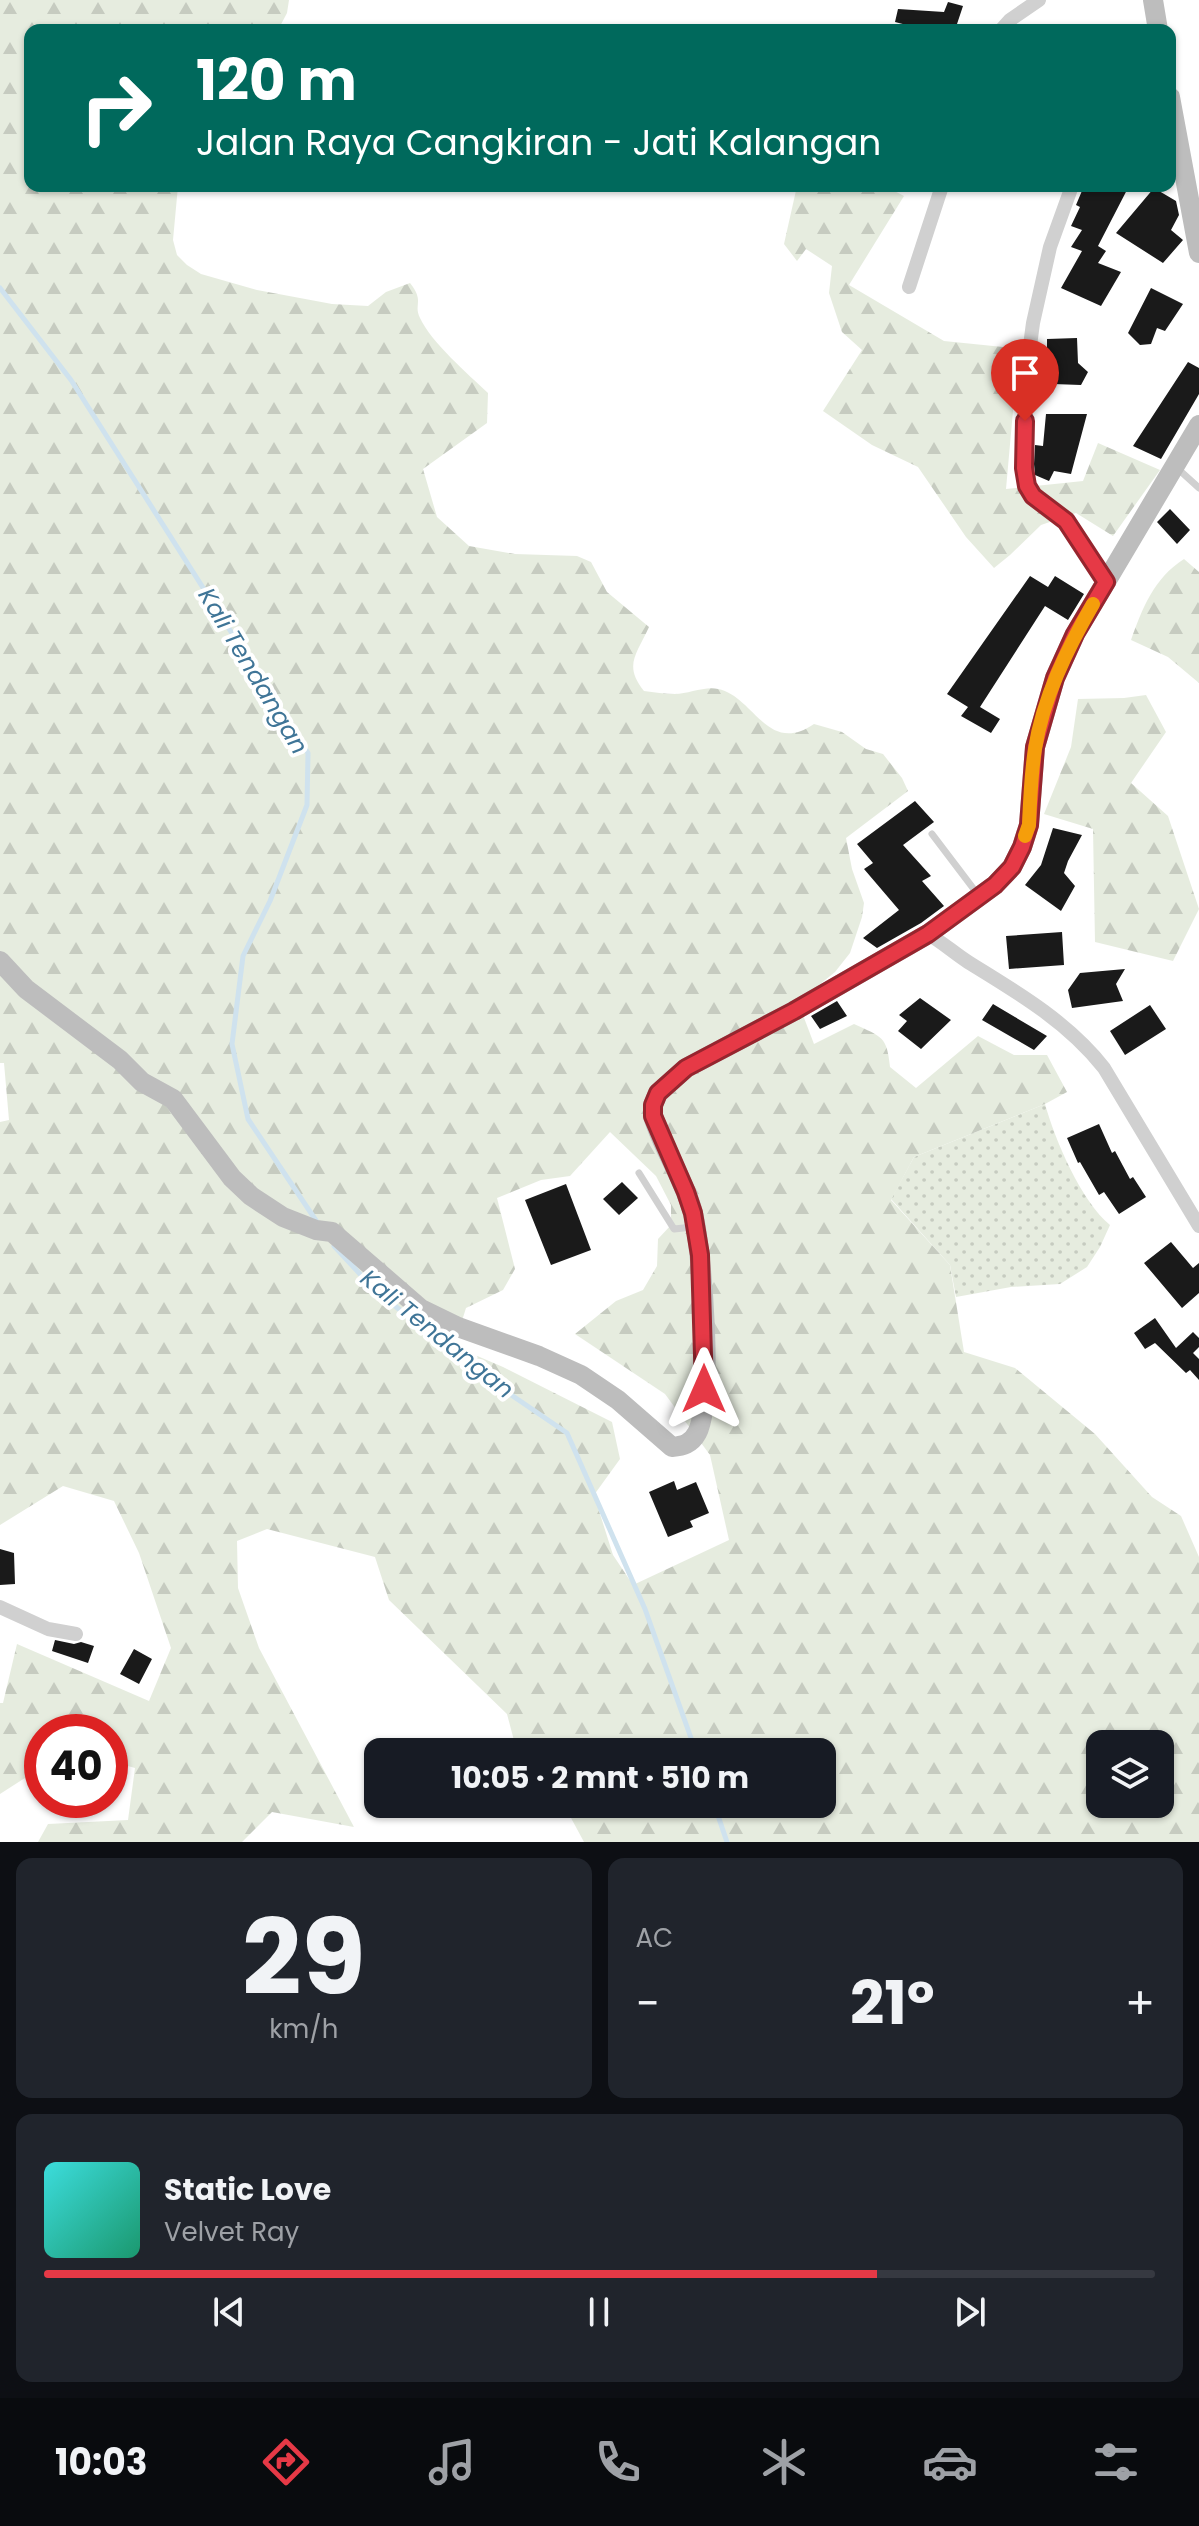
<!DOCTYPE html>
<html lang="id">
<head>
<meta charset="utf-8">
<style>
	:root { --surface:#171b24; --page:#20242c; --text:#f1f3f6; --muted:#9ea1a6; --line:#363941; --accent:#e63946 }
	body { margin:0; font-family:Poppins,sans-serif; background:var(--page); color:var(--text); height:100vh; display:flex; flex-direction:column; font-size:30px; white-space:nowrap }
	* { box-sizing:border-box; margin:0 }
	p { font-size:26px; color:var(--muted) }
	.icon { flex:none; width:44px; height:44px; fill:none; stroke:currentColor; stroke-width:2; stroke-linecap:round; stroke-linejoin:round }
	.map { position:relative; height:1842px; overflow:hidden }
	.sheet { display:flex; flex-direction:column; gap:16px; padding:16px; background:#0d0f14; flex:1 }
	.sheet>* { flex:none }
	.guide { position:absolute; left:24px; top:24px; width:1152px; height:168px; border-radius:16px; box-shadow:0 2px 6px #0004; background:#00695c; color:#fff; overflow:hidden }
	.tools { position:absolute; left:1086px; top:1730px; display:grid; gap:16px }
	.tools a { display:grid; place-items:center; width:88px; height:88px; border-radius:16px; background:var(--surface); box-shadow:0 2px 6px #0004; font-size:40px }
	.speed { position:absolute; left:24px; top:1714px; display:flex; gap:16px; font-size:40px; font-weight:700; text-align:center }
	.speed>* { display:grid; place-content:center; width:104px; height:104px; border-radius:50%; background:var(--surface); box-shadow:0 2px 6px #0004; line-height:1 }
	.speed .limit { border:12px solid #d22; background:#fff; color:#111 }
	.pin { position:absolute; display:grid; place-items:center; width:68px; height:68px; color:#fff; margin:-82px -34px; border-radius:50% 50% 50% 0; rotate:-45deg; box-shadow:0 0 8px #0007 }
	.pin .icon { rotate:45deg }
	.me { position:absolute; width:88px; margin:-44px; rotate:0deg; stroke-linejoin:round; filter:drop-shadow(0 0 6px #0008) }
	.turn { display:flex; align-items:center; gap:28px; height:168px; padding:0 40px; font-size:36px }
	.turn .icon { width:104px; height:104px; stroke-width:2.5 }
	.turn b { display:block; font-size:56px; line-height:68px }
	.big { font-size:60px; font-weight:700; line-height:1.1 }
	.sheet .card { flex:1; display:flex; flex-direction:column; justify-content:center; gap:12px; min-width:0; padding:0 28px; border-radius:16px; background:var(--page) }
	.sheet .dial { align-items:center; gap:0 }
	.dial b { font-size:104px; line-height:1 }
	.song { display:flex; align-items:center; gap:24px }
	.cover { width:96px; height:96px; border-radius:12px; background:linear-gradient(135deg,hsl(180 70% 55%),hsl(160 70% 35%)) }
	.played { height:8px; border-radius:4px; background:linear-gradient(90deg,var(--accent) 75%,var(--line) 75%) }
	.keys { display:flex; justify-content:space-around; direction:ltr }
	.heat { display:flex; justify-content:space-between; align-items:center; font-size:44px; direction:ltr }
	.sheet .tiles { flex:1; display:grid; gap:16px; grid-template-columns:1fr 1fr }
	.card:last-child { grid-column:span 2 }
	.trip { position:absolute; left:364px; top:1738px; width:472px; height:80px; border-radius:16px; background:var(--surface); box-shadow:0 2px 6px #0004; font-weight:700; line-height:80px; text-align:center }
	.menu { display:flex; height:128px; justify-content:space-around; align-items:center; background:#090b0e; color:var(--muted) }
	.menu .icon { width:56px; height:56px }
	.menu .active { color:var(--accent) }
	.menu b { font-size:36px; color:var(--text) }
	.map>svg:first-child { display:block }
	.grass { fill:url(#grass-dots) }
	.forest { fill:url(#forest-firs); fill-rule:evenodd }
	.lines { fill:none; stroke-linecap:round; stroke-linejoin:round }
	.stream { stroke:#cfe2ee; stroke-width:5 }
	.building { fill:#1a1a1a }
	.lane { stroke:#d0d0d0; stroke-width:7 }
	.street { stroke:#d0d0d0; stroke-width:14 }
	.secondary { stroke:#bdbdbd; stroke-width:20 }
	.route-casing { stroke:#96252e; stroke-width:20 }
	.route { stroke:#e63946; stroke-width:14 }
	.slow { stroke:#f59e0b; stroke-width:14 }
	.labels { text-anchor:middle; stroke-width:8; stroke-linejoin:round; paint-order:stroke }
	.water-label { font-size:24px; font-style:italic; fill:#3f7597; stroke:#fff }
</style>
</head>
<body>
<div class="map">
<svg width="1199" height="1842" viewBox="0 0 1199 1842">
	<defs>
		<pattern id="grass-dots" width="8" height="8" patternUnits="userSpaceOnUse" patternTransform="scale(2)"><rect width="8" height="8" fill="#e6ecdf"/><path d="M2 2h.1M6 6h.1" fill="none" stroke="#c6cbc0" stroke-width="1.8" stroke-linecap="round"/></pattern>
		<pattern id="forest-firs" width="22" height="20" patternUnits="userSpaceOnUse" patternTransform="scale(2)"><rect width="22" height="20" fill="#e6ecdf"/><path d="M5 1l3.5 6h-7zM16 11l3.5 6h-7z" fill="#c6cbc0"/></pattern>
	</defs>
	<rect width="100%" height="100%" fill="#fff"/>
	<path class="grass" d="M 1045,1104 C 1055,1140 1081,1201 1110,1225 L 1100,1247 L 1087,1267 L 1060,1284 L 1011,1287 L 956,1297 L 950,1265 L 891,1199 L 914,1157 Z"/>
	<path class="forest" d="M 0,0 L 289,0 L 287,13 L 278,30 L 30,30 L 30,186 L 178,186 L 173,240 L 177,255 L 187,265 L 201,274 L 257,290 L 332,304 L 368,306 L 386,292 L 410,283 C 425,302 413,304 420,318 C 431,342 468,374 488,393 L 487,423 L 423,469 L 437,517 L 469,546 L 515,554 L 577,556 L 591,562 L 607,592 L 649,627 C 637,654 623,665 644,691 C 654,692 665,694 675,694 C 688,694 705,686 718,689 C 754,696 767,756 814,724 L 842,732 L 866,749 L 883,754 L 902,778 L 908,791 L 846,838 L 852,869 L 864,903 L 862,917 L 850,953 L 835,972 L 798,1002 L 814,1044 L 854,1024 C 882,1037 887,1036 890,1067 L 916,1088 L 978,1036 L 1014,1055 L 1047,1055 L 1067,1092 L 1045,1104 L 914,1157 L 891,1200 L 950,1265 L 964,1352 L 1015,1368 L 1095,1434 L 1152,1497 L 1181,1516 L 1199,1557 L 1199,1842 L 584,1842 L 564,1805 L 533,1813 L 530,1804 L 822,1804 L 822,1752 L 517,1752 L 507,1714 L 389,1600 L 375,1557 L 267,1529 L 237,1541 L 238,1588 L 259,1648 L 354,1827 L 272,1812 L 242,1842 L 38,1842 L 48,1824 L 128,1820 L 135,1768 L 110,1761 L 110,1732 L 42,1732 L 42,1767 L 0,1794 L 0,1703 L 3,1703 L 17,1644 L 149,1701 L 171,1648 L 139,1553 L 114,1501 L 63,1486 L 0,1525 L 0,1122 L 9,1120 L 4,1063 L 0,1063 ZM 610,1132 L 656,1176 L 671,1205 L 671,1225 L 658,1239 L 657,1266 L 643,1290 L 616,1301 L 575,1334 L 665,1394 L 710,1455 L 729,1540 L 633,1585 L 613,1555 L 594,1495 L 620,1459 L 612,1422 L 503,1367 L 454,1346 L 466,1308 L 503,1290 L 515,1269 L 497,1198 L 541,1180 L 570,1176 ZM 1100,1744 L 1160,1744 L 1160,1804 L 1100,1804 Z
		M 797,186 L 885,186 L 904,196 L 849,285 L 944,341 L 1003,347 L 1018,355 L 1006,489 L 1083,481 L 1098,443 L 1160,470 L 1113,536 L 1076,513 L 1041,525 L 1010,555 L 994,568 L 966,537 L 918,467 L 872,445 L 823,411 L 862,350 L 842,332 L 829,293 L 832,266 L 806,249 L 797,261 L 784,244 Z
		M 1184,559 L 1199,572 L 1199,683 L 1168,657 L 1131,640 C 1142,609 1154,578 1184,559 Z
		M 1146,695 L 1166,732 L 1131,783 L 1168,816 L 1199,909 L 1173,961 L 1095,942 L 1093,829 L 1044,814 L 1071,747 L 1078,699 L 1124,698 Z"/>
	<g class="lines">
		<path class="stream" d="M 0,288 L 71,380 L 308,753 L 307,805 L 270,901 L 243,956 L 232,1044 L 248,1119 L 317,1222
			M 334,1246 L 372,1287 L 463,1362 L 567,1433 L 645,1609 L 696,1752
			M 714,1804 L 727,1842"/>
	</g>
	<path class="building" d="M 948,2 L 963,6 L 955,30 L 926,30 L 895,22 L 898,9 L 944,12 Z
		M 1084,186 L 1129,186 L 1098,246 L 1106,251 L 1098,263 L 1121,272 L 1101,306 L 1061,288 L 1082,251 L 1071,247 L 1082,230 L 1071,226 L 1080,207 L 1076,205 Z
		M 1154,188 L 1176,201 L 1179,215 L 1171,230 L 1183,240 L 1163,263 L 1116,233 Z
		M 1151,288 L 1183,304 L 1165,331 L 1157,328 L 1151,344 L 1140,345 L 1128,333 Z
		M 1077,338 L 1078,363 L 1088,372 L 1081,385 L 1053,384 L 1051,373 L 1054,358 L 1047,358 L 1047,339 Z
		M 1188,362 L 1199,368 L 1199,394 L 1161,459 L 1133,446 Z
		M 1046,414 L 1087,414 L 1071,474 L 1054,471 L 1049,481 L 1035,475 L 1034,464 L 1035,445 L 1043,446 Z
		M 1170,509 L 1190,530 L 1177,544 L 1157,522 Z
		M 1030,576 L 1048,587 L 1055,576 L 1084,594 L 1068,620 L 1045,606 L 980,707 L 1000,719 L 991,733 L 961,716 L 968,707 L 947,694 Z
		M 915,801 L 934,822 L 903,845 L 931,876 L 922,881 L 944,906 L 921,923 L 877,948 L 863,938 L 899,910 L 864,869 L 873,863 L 857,844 Z
		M 1053,828 L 1082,835 L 1068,861 L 1064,873 L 1075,886 L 1061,911 L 1025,885 L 1041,865 Z
		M 1062,932 L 1064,965 L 1009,969 L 1006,936 Z
		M 1125,969 L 1116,984 L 1123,1001 L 1072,1008 L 1068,990 L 1080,973 Z
		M 920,998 L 951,1020 L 921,1049 L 898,1031 L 907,1021 L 899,1015 Z
		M 837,1001 L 847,1016 L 820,1029 L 811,1016 Z
		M 993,1004 L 1047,1036 L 1034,1050 L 982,1020 Z
		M 1150,1005 L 1166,1029 L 1125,1055 L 1110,1031 Z
		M 1099,1124 L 1112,1153 L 1115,1151 L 1130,1179 L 1133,1177 L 1146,1197 L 1119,1214 L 1104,1192 L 1099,1195 L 1080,1162 L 1078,1163 L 1067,1138 Z
		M 622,1182 L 638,1198 L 619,1215 L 603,1199 Z
		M 566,1184 L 591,1250 L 551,1265 L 525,1200 Z
		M 1171,1242 L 1193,1268 L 1199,1263 L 1199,1293 L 1182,1308 L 1144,1263 Z
		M 1155,1318 L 1176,1348 L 1193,1332 L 1199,1338 L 1199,1347 L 1193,1353 L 1199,1359 L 1199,1380 L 1190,1370 L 1186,1373 L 1155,1343 L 1145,1349 L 1134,1333 Z
		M 674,1481 L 677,1490 L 696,1482 L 709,1513 L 690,1521 L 693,1527 L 668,1537 L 649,1492 Z
		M 0,1549 L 14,1553 L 15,1584 L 0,1585 Z
		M 55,1640 L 74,1644 L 81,1642 L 94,1646 L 88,1663 L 52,1651 Z
		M 134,1649 L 152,1659 L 139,1684 L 120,1674 Z"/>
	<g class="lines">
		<path class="lane" d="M 1177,468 L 1199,488
			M 932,834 L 979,896
			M 639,1173 L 674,1229 L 693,1227"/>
		<path class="street" d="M 1001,30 L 1010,20 L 1039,0
			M 1072,186 L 1050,247 L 1033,323 L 1027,368 L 1024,468 L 1027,486 L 1033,496 L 1066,521 L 1106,582
			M 909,287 L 942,186
			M 928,934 C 942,942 954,953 968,962 C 1017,992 1068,1022 1104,1068 L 1199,1226
			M 0,1607 L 48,1629 L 76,1634"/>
		<path class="secondary" d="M 1153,0 L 1158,30
			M 1170,97 L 1199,253
			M 0,961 L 26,989 L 120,1060 L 142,1082 L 173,1099 L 232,1178 L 251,1196 L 283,1217 L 316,1230 L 332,1232 L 421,1309 L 458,1327 L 539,1356 L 581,1375 L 618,1400 L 672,1447 C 683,1446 691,1444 697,1433 C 714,1401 702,1250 693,1213 C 684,1179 663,1149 653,1116 L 653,1105 L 658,1093 L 686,1068 L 794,1011 L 928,934 L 995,885 L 1012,867 L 1022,847 L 1029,825 L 1035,747 L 1055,678 L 1075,634 L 1199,425"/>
	</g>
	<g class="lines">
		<defs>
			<path id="route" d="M 704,1389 L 700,1255 L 693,1213 L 686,1192 L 653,1116 L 653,1105 L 658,1093 L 686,1068 L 794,1011 L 928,934 L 995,885 L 1012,867 L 1022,847 L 1029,825 L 1035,747 L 1055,678 L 1075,634 L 1106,582 L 1066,521 L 1033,496 L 1027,486 L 1024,468 L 1025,421"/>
		</defs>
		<use href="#route" class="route-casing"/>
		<use href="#route" class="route"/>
		<path class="slow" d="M 1025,836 L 1029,825 C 1030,800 1031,774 1035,749 C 1043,698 1067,649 1093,604"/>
	</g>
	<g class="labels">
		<g class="water-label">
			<text transform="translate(253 671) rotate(59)" y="8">Kali Tendangan</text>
			<text transform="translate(437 1334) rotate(39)" y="8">Kali Tendangan</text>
		</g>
	</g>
</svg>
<div class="tools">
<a><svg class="icon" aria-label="layers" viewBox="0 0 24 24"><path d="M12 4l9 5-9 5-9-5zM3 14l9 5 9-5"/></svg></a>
</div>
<div class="speed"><div class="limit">40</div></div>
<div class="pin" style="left:1025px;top:421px;background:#d93025"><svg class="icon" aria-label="arrive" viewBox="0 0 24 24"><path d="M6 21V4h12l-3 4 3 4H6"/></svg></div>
<svg class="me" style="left:704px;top:1389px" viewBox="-20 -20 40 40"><path d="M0-17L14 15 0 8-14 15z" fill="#e63946" stroke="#fff" stroke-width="4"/></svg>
<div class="trip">10:05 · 2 mnt · 510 m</div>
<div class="guide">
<div class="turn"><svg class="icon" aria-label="right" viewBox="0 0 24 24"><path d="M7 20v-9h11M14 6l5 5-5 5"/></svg><div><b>120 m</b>Jalan Raya Cangkiran - Jati Kalangan</div></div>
</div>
</div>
<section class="sheet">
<div class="tiles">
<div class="card dial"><b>29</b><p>km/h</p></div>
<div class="card"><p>AC</p>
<div class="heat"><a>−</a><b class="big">21°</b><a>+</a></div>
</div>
<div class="card">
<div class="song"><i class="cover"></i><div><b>Static Love</b><p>Velvet Ray</p></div></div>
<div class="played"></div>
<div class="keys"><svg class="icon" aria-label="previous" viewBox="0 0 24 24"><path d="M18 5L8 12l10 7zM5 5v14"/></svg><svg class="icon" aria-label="pause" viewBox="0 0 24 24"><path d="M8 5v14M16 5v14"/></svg><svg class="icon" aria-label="next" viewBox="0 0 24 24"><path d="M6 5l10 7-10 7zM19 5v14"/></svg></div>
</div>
</div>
</section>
<nav class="menu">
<b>10:03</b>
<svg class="icon active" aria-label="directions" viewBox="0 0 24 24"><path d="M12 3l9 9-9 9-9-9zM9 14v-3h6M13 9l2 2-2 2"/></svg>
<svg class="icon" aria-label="music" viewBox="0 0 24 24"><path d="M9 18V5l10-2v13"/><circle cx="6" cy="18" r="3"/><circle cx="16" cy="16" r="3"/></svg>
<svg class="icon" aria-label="phone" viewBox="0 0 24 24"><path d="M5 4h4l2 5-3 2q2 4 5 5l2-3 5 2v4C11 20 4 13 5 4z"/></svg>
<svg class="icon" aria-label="climate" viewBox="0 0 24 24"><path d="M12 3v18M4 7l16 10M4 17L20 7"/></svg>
<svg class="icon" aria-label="car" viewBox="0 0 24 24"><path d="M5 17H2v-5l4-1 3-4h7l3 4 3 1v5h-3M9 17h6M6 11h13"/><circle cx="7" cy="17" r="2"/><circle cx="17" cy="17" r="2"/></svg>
<svg class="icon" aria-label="filters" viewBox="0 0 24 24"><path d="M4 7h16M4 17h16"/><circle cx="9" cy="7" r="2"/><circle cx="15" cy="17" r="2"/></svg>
</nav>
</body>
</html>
